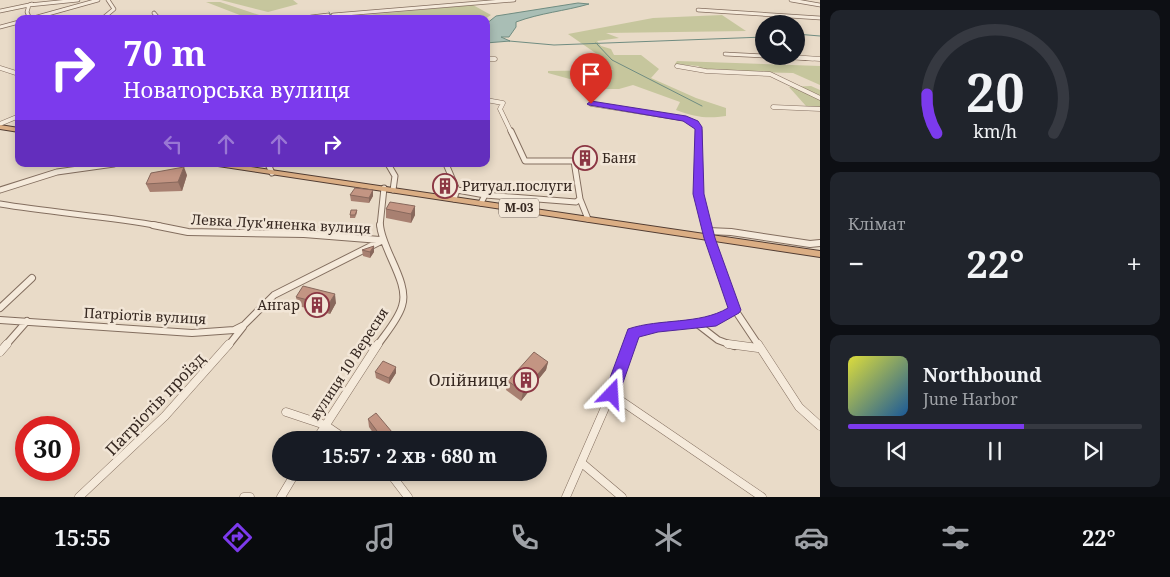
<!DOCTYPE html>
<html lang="uk">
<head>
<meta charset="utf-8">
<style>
	:root { --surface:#171b24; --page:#20242c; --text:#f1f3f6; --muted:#9ea1a6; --line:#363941; --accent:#7c3aed }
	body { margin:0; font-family:"Noto Serif",serif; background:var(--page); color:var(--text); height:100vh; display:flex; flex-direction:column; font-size:19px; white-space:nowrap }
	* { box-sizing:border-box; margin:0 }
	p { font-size:16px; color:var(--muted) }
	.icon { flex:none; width:28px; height:28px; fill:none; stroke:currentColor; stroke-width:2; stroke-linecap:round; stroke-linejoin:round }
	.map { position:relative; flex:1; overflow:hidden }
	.panel { display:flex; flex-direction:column; gap:10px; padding:10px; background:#0d0f14; width:350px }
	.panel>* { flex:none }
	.guide { position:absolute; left:15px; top:15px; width:475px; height:152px; border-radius:10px; box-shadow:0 2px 8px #0003; background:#7c3aed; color:#fff; overflow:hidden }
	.controls { position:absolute; left:755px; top:15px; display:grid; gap:10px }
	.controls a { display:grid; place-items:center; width:50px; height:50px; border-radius:50%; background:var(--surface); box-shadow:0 2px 8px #0003; font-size:25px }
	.speed { position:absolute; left:15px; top:416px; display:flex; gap:10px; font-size:25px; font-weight:700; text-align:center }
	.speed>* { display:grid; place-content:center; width:65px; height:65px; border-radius:50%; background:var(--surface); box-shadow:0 2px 8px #0003; line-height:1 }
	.speed .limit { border:8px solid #d22; background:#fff; color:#111 }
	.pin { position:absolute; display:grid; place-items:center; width:42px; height:42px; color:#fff; margin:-51px -21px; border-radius:50% 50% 50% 0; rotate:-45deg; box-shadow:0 0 5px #0007 }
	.pin .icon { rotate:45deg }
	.me { position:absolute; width:55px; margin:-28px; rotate:20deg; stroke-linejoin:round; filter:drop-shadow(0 0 4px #0008) }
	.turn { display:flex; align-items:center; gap:18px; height:105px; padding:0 25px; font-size:22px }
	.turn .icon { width:65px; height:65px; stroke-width:2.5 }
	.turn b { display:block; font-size:35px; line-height:42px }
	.lanes { display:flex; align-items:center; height:48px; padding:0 25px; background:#0003; justify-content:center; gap:25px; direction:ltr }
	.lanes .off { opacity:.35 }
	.big { font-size:38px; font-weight:700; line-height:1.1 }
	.panel .card { flex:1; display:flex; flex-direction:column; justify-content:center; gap:8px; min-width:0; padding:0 18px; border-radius:10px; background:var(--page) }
	.panel .dial { align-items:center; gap:0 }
	.dial svg { height:130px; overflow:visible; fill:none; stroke:var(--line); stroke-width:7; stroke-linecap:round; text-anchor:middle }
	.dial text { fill:var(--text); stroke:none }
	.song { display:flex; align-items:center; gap:15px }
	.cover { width:60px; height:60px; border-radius:8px; background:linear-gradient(135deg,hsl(60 70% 55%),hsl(210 70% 35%)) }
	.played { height:5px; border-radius:2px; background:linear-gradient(90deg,var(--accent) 60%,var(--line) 60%) }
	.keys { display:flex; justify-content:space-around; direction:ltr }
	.heat { display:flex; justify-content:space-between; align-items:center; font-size:28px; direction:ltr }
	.trip { position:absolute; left:272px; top:431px; width:275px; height:50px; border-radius:25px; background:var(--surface); box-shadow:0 2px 8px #0003; font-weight:700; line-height:50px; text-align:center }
	.tabs { display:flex; height:80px; justify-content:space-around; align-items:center; background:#090b0e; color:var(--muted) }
	.tabs .icon { width:35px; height:35px }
	.tabs .current { color:var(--accent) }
	.tabs b { font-size:22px; color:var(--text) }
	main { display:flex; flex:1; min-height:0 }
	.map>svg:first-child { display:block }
	.green { fill:#c6c69d }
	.water { fill:#a9beb5; stroke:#708c81 }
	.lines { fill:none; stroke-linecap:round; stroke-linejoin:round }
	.stream { stroke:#708c81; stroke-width:1 }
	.minor-far4-casing { stroke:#836e5f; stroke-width:4.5 }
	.minor-far3-casing { stroke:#836e5f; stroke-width:5 }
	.minor-far2-casing { stroke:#836e5f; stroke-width:7 }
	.minor-far1-casing { stroke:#836e5f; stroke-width:8 }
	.minor-casing { stroke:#836e5f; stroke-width:9 }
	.trunk-casing { stroke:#523d33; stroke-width:2 }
	.minor-far4 { stroke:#f5eadb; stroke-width:3 }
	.minor-far3 { stroke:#f5eadb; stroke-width:4 }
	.minor-far2 { stroke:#f5eadb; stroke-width:5 }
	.minor-far1 { stroke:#f5eadb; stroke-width:6 }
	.minor { stroke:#f5eadb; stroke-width:8 }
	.trunk { fill:#dbae84; fill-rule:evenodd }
	.wall { fill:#a88071 }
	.shaded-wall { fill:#88685c }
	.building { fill:#c39583; stroke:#88685c }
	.route { fill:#7c3aed; stroke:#51269a }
	.labels { text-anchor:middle; stroke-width:5; stroke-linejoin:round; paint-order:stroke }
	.shield { fill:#f2e6d7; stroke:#6e6158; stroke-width:1 }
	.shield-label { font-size:12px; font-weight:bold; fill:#362821 }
	.poi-label { font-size:14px; fill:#362821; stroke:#f2e6d7; text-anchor:start }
	.street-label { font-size:14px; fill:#362821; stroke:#f2e6d7 }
	.near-poi-label { font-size:16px; fill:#362821; stroke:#f2e6d7; text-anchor:end }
	.near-street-label { font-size:16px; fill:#362821; stroke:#f2e6d7 }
</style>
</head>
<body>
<main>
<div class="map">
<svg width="820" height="497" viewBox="0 0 820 497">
	<rect width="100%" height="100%" fill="#e9dbc8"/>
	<path class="green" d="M 221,0 L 293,0 L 298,4 L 268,12 Z
		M 206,2 L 220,2 L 271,19 L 250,19 Z
		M 473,5 L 491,15 L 485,19 L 357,19 L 355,16 Z
		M 722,15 L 746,31 L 606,33 L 619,38 L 597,41 L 601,46 L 611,49 L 614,55 L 641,55 L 659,69 L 651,78 L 696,98 L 726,108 L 726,116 C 707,119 695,117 676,110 L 680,102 L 633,85 L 619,89 L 606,89 L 548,73 L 548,71 L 613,70 L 605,63 L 607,61 L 568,34 L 653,18 Z
		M 677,61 L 820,66 L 820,85 L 793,73 L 706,71 L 698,66 L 675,64 Z
		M 811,86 L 820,90 L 820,107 L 806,106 L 789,87 Z"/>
	<path class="water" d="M 578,3 L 589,4 C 565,11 540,13 516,22 L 516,27 L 509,37 L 501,37 L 510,41 L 486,43 L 486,24 L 496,16 Z"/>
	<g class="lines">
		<path class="stream" d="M 329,12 L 333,19
			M 796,34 L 820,36
			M 509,41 L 554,45 L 764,37
			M 596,43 L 612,60 L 702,106"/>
		<defs>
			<path id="minor-far4" d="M 791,0 L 820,5
				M 698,10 L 820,18
				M 0,11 L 29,5 L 78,0
				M 154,13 L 159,19
				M 333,15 L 514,0
				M 311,17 L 328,15
				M 30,19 L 98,0
				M 30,19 L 27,12 L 29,5 L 32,4
				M 102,19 L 114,9 L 108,0
				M 0,27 L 19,22
				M 725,54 L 764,56
				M 766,56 L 813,59"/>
			<path id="minor-far3" d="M 791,57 L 820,59
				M 486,59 L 495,59
				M 677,66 L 706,71 L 770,74 L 820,98
				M 0,68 L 19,74
				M 486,100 L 503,103 L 500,109 L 511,132
				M 591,104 L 685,119 L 695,123 L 699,132
				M 773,107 L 820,109
				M 0,124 L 19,116"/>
			<path id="minor-far2" d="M 511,131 L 525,161 L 574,161 L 580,199 L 588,219
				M 699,131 L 698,195 L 707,226
				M 268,164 L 272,173
				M 388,164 L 395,176 L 393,190
				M 446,164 L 457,190 L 454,199
				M 0,190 L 57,172 L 114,164
				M 457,190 L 485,195
				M 481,203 L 485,195 L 576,202 L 580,199
				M 0,204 C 53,213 107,216 160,226
				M 380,226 L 384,188"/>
			<path id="minor-far1" d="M 153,225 L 188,232 L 304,234 L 380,240
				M 708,231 L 731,232 L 810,244 L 820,243
				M 0,308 L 32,278
				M 735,310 L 759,346
				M 0,320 L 192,333 L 234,330 L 244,325 L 274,295 L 383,240
				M 696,323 L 718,340 L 734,346
				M 5,346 L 27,321
				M 228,346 L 243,327
				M 377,346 C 385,334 398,320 402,306 C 410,283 382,250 380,225
				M 628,346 L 633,333 L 658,327 L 716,321 L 735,310 L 706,225"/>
			<path id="minor" d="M 728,344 L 758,348
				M 758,344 L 799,407 L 820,426
				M 0,352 L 7,344
				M 611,394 L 762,497
				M 286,412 L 325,425 L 347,440
				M 316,440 L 378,344
				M 583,464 L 622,497
				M 389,472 L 408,497
				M 79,497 L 165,416 L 229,344
				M 244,497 L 250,497
				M 281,497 L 296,472
				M 566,497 L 611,394 L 629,344"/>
			<path id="trunk" d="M 0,125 L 19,128 L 19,132 L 0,129 Z
				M 214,164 L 231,164 L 820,251 L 820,257 L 218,166 Z"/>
		</defs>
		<use href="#minor-far4" class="minor-far4-casing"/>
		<use href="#minor-far3" class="minor-far3-casing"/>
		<use href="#minor-far2" class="minor-far2-casing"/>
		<use href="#minor-far1" class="minor-far1-casing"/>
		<use href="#minor" class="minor-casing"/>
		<use href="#trunk" class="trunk-casing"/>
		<use href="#minor-far4" class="minor-far4"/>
		<use href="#minor-far3" class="minor-far3"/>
		<use href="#minor-far2" class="minor-far2"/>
		<use href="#minor-far1" class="minor-far1"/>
		<use href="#minor" class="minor"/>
		<use href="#trunk" class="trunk"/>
	</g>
	<path class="wall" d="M 281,164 L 318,164 L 318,166 L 281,165 Z
		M 187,175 L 182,191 L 150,192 L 146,184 Z
		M 373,190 L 373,196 L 369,203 L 351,201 L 350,195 Z
		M 415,206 L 415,215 L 411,223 L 386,218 L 386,209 Z
		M 357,210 L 357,213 L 355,218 L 350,218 L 350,215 Z
		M 362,250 L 374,252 L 370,258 L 363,256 Z
		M 296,297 L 336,303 L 330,314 L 298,306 Z
		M 548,362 L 546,370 L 521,401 L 506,390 L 508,381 Z
		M 375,372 L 396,373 L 389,384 L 376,378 Z
		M 368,419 L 393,440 L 378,440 L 369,427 Z"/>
	<path class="shaded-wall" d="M 184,167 L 187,175 L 182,191 L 178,182 Z
		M 373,190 L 373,196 L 369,203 L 369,198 Z
		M 415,206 L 415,215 L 411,223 L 411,214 Z
		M 374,246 L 374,252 L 370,258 L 370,252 Z
		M 335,294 L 336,303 L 330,314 L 328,305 Z
		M 548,362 L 546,370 L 521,401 L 523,392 Z
		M 396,367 L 396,373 L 389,384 L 389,378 Z
		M 392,432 L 392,440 L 383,440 L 383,439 Z"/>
	<path class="building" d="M 184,167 L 178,182 L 146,184 L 151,173 Z
		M 355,188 L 373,190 L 369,198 L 350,195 Z
		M 390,202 L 415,206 L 411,214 L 386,209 Z
		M 351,210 L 357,210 L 355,215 L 350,215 Z
		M 374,246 L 370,252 L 362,250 Z
		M 303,286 L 335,294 L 328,305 L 296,297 Z
		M 534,352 L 548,362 L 523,392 L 508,381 Z
		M 383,361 L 396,367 L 389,378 L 375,372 Z
		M 376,413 L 392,432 L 383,439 L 368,419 Z"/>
	<path class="route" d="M 591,101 L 686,116 L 698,121 L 702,127 L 704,194 L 715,238 L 741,310 L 739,313 L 716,326 L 658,332 L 639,337 L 619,394 L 617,398 L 612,400 L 606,398 L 604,394 L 628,329 C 661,318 699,325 728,308 L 704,238 L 693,194 L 695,129 L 683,121 L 589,105 L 587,104 Z"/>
	<defs>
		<symbol id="building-ring" viewBox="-11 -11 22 22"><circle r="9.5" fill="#f2e6d7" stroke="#8b3643" stroke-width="1.5"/><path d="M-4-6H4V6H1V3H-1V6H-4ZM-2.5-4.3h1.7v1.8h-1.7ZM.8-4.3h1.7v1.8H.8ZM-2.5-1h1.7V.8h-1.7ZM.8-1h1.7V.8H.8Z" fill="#8b3643"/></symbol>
	</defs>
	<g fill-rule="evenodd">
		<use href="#building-ring" x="571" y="144" width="28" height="28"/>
		<use href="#building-ring" x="431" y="172" width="28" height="28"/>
		<use href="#building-ring" x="303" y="291" width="28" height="28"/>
		<use href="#building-ring" x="512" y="366" width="28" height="28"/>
	</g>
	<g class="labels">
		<rect class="shield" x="499" y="198.5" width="40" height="19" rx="4"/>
		<g class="shield-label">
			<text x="519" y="212">М-03</text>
		</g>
		<g class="poi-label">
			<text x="602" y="163">Баня</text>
			<text x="462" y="191">Ритуал.послуги</text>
			<text x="300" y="310" text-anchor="end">Ангар</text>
		</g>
		<g class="street-label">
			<text transform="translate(281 224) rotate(3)" y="5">Левка Лук'яненка вулиця</text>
			<text transform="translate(145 316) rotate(3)" y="5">Патріотів вулиця</text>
			<text transform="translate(349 364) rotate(-57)" y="5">вулиця 10 Вересня</text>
		</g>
		<g class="near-poi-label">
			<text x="508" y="386">Олійниця</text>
		</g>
		<g class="near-street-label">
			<text transform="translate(155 404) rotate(-46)" y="6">Патріотів проїзд</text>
		</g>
	</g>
</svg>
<div class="controls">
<a><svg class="icon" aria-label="search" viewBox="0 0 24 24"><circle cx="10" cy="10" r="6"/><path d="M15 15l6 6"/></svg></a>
</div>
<div class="speed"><div class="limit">30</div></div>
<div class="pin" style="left:591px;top:104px;background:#d93025"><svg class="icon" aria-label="arrive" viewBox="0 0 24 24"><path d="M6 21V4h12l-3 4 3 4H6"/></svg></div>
<svg class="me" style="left:612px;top:394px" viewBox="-20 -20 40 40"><path d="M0-17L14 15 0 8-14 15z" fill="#7c3aed" stroke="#fff" stroke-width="4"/></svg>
<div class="trip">15:57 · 2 хв · 680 m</div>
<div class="guide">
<div class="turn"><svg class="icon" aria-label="right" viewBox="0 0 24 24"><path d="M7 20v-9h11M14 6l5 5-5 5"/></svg><div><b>70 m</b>Новаторська вулиця</div></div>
<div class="lanes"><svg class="icon off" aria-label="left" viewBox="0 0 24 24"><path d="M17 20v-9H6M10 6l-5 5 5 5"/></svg><svg class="icon off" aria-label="ahead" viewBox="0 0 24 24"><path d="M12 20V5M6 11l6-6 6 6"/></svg><svg class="icon off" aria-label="ahead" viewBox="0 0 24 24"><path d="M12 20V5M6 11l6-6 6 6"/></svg><svg class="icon" aria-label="right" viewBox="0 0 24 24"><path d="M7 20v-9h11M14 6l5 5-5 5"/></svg></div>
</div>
</div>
<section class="panel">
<div class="card dial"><svg viewBox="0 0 100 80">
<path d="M14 69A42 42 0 1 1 86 69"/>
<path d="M14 69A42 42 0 0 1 8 45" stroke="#7c3aed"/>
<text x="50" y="56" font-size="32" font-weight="700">20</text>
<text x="50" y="72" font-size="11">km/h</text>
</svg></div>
<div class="card"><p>Клімат</p>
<div class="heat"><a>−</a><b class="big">22°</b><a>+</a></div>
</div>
<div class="card">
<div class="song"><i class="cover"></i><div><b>Northbound</b><p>June Harbor</p></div></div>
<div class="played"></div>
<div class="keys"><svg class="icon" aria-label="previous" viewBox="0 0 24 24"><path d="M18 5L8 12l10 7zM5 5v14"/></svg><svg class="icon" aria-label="pause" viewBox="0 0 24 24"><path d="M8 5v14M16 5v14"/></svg><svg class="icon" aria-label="next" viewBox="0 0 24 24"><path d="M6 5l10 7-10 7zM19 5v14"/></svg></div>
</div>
</section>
</main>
<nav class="tabs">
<b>15:55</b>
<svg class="icon current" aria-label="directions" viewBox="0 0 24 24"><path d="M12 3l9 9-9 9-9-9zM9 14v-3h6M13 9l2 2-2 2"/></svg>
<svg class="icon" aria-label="music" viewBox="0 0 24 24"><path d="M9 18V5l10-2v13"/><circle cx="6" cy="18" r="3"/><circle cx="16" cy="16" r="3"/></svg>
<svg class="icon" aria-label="phone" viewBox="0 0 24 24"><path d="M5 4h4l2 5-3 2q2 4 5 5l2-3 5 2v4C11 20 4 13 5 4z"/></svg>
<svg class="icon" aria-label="climate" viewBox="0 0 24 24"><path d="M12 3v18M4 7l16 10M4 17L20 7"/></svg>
<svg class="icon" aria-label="car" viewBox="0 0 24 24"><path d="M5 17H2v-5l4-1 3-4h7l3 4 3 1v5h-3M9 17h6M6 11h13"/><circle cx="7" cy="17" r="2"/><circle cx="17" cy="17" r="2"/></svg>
<svg class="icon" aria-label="filters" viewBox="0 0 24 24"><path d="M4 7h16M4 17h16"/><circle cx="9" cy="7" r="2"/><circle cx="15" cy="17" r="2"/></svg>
<b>22°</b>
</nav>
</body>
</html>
